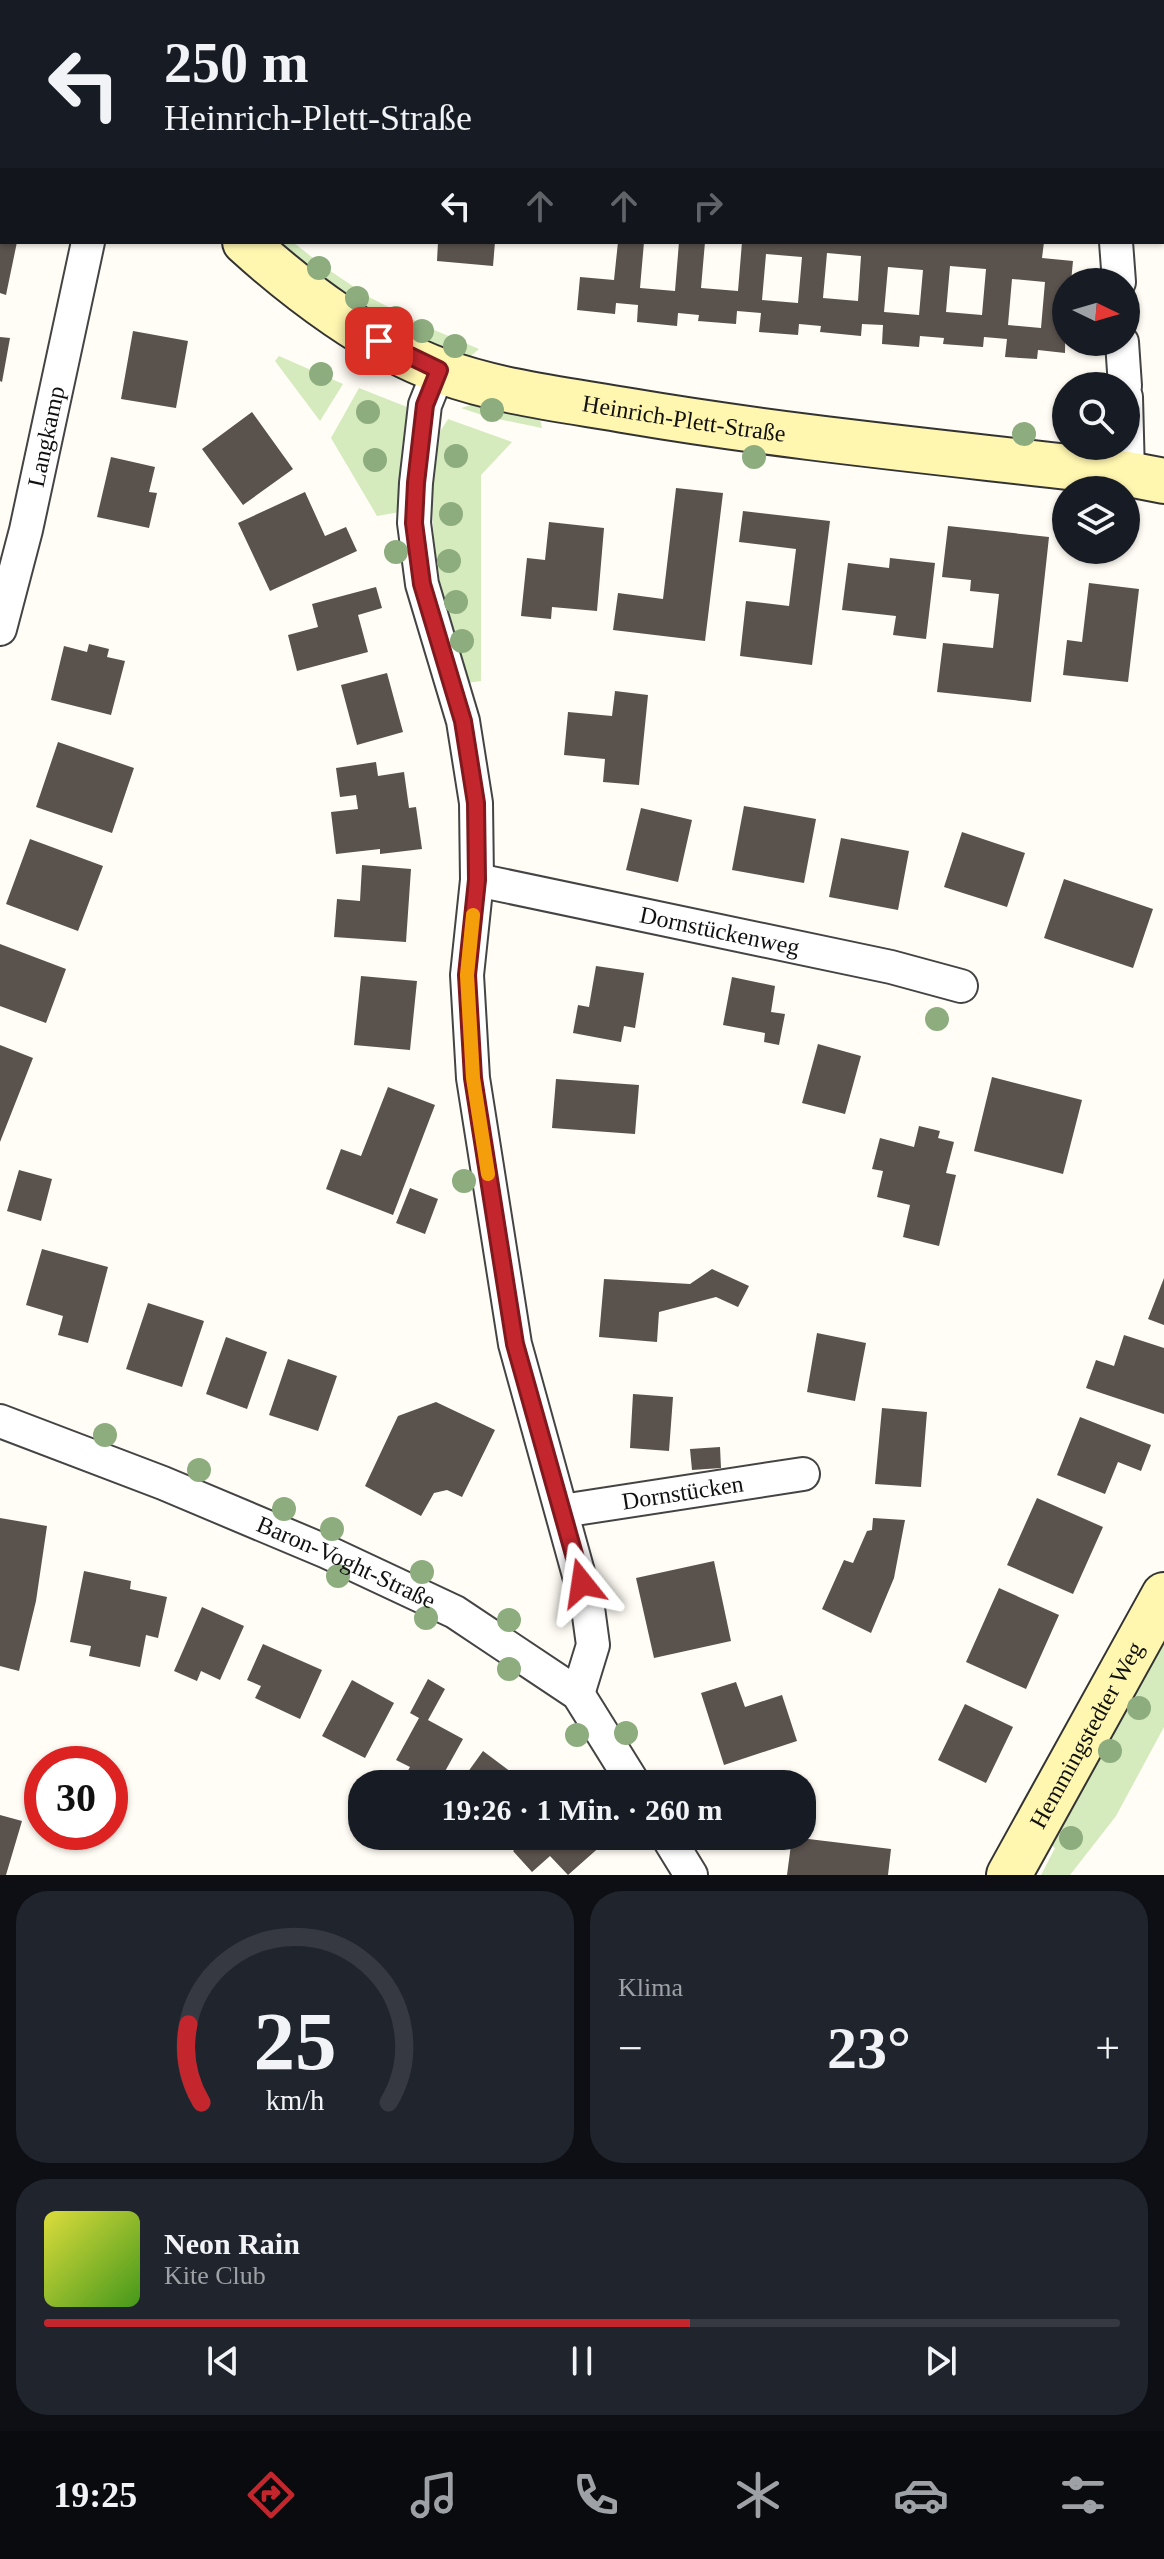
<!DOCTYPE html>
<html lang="de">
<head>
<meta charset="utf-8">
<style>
	:root { --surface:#171b24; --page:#20242c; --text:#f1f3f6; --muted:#9ea1a6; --line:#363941; --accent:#c4262e }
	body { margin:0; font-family:"Times New Roman",serif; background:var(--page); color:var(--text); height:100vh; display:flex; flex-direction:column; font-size:30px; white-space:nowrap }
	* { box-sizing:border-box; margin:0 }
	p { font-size:26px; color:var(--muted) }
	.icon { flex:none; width:44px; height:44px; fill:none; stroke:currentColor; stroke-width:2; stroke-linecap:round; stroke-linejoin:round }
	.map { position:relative; height:1875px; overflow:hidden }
	.sheet { display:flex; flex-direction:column; gap:16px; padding:16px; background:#0d0f14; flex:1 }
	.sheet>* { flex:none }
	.top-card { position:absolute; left:0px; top:0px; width:1164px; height:244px; box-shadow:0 2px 6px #0004; background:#171b24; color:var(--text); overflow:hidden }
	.needle { width:52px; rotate:95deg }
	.fabs { position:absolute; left:1052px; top:268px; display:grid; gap:16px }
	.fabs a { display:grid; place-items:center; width:88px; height:88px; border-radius:50%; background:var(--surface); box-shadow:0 2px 6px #0004; font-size:40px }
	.speed { position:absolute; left:24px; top:1746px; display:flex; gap:16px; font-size:40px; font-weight:700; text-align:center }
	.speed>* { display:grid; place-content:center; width:104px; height:104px; border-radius:50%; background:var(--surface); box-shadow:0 2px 6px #0004; line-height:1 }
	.speed .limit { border:12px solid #d22; background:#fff; color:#111 }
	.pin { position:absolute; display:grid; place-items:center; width:68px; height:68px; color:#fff; margin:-34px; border-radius:16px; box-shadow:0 4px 12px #0006 }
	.me { position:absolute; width:88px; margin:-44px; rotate:345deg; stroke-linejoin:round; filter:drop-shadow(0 0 6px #0008) }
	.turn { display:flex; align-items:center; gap:28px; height:168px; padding:0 32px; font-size:36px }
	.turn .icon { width:104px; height:104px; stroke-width:2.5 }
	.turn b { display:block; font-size:56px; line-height:68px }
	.lanes { display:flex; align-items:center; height:76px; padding:0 32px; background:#0003; justify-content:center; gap:40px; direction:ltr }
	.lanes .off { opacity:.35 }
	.big { font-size:60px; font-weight:700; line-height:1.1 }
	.sheet .card { flex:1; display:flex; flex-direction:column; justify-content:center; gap:12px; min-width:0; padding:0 28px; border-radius:32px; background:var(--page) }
	.sheet .dial { align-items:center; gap:0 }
	.dial svg { height:208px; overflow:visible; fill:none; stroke:var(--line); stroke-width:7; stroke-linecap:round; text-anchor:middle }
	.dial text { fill:var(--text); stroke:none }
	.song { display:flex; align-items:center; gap:24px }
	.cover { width:96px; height:96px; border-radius:12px; background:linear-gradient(135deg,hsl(60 70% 55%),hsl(100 70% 35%)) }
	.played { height:8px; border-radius:4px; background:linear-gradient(90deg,var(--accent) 60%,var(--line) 60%) }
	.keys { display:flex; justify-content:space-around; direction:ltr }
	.heat { display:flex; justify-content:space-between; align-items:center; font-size:44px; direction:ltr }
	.sheet .tiles { flex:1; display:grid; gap:16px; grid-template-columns:1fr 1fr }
	.card:last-child { grid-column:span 2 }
	.trip { position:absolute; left:348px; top:1770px; width:468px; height:80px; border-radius:32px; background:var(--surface); box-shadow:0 2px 6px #0004; font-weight:700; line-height:80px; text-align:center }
	.menu { display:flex; height:128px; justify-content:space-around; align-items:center; background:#090b0e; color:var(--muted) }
	.menu .icon { width:56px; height:56px }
	.menu .active { color:var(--accent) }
	.menu b { font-size:36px; color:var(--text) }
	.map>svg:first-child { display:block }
	.green { fill:#d5ebbd }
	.building { fill:#5a524d; fill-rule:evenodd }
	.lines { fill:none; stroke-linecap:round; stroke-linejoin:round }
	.street-casing { stroke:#444; stroke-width:36 }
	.secondary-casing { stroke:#333; stroke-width:48 }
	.street { stroke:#fff; stroke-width:32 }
	.secondary { stroke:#fff6b0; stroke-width:44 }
	.tree { fill:#8dad7f }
	.route-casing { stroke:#7f191e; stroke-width:20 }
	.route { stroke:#c4262e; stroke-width:14 }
	.slow { stroke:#f59e0b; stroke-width:14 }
	.labels { text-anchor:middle; stroke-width:8; stroke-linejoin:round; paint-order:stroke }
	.street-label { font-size:24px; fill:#111; stroke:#fff }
</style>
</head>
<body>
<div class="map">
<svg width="1164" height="1875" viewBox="0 0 1164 1875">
	<rect width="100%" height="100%" fill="#fffdf5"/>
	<path class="green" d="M 269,242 L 293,242 L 323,266 L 369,297 L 425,326 L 479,349 L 466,360 L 362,311 Z
		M 279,356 L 343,384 L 320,421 L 275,361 Z
		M 359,388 L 407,407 L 401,458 L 400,512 L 377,516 L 331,438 Z
		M 478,403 L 539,415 L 542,428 L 488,417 L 461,408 Z
		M 448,419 L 512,442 L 481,475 L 481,681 L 467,683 C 446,620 431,557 432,490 C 432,474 431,456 436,441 C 438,433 444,426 448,419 Z
		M 1164,1636 L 1164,1727 L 1116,1816 L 1070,1875 L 1041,1875 L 1055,1848 L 1048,1843 Z"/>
	<path class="building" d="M 0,242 L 17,242 L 6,295 L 0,293 Z
		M 438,242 L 495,242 L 493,266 L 437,261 Z
		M 618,242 L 644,242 L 640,288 L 675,291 L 679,242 L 705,242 L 701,288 L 738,291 L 742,242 L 1044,242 L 1042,258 L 1073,261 L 1071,282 L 1066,282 L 1065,353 L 1038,350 L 1037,359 L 1005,357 L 1007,339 L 984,337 L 983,347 L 943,344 L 944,338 L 920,336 L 919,347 L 882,344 L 883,325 L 862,324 L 861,336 L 820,332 L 821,326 L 799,324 L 798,335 L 759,332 L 761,313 L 737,311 L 736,324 L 698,321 L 699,315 L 678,313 L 677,326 L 637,322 L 638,305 L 616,303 L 615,314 L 577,310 L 580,277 L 614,280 ZM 827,253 L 861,256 L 858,301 L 823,298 ZM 766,254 L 802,257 L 798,303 L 762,300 ZM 950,266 L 986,269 L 982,315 L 946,312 ZM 888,267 L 923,270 L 919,315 L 884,312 ZM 1012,279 L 1045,282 L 1041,328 L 1008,325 Z
		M 133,331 L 188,341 L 176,408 L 121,399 Z
		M 0,337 L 10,338 L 2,382 L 0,381 Z
		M 252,412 L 293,469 L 243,505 L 202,449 Z
		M 111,457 L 155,467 L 149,492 L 157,493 L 149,528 L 97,517 Z
		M 676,488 L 723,493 L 705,641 L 613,630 L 618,593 L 663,599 Z
		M 305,492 L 325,536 L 346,527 L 357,551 L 270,591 L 238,523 Z
		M 743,511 L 830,521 L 812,665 L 740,656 L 746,601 L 789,606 L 796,549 L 739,542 Z
		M 549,522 L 604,528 L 597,611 L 552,607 L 551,619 L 521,616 L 527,558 L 545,560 Z
		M 948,526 L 1049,537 L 1031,702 L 937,692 L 943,643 L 993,648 L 999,594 L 970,591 L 971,580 L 942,577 Z
		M 890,558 L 935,563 L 926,639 L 893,635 L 896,616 L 842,610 L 848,563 L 889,568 Z
		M 1089,583 L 1139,589 L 1128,682 L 1063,675 L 1067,640 L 1082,642 Z
		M 376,587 L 382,608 L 358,615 L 368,652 L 297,671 L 288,635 L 318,627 L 312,604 Z
		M 89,644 L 109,649 L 107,657 L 125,661 L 111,715 L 51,700 L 64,646 L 87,652 Z
		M 387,673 L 403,732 L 357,745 L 341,685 Z
		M 615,691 L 648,695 L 639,785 L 603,782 L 605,759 L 564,755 L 568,712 L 612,716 Z
		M 58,742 L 134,768 L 112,833 L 36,807 Z
		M 376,762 L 378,776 L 404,772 L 409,808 L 416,807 L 422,849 L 380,854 L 380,849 L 336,854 L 331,812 L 358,809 L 356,795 L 340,797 L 336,768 Z
		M 744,806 L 816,819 L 804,883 L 732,870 Z
		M 641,808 L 692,820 L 678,882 L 626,870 Z
		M 962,832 L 1025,853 L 1007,907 L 944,887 Z
		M 841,838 L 909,851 L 898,910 L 829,897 Z
		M 30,839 L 103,866 L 78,931 L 6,904 Z
		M 362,865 L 411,869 L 406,942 L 334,937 L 337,899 L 360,901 Z
		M 1064,879 L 1153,909 L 1133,968 L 1044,938 Z
		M 0,944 L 66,969 L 46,1023 L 0,1006 Z
		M 596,966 L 644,973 L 635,1028 L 624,1026 L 621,1042 L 573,1033 L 578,1005 L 589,1007 Z
		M 361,976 L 417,981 L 410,1050 L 354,1045 Z
		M 732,977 L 775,986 L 771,1012 L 785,1014 L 779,1045 L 764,1042 L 765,1033 L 723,1025 Z
		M 818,1044 L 861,1056 L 845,1114 L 802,1103 Z
		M 0,1045 L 33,1058 L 0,1142 Z
		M 992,1077 L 1082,1100 L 1063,1174 L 974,1151 Z
		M 556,1079 L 639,1085 L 635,1134 L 552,1128 Z
		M 388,1087 L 435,1105 L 393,1215 L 326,1189 L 341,1149 L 361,1156 Z
		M 919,1126 L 940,1131 L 938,1138 L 954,1142 L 946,1173 L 956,1175 L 939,1246 L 903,1237 L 910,1205 L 877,1197 L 883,1171 L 872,1169 L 880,1138 L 914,1147 Z
		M 19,1170 L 52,1179 L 41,1221 L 7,1211 Z
		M 410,1188 L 438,1199 L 425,1234 L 396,1223 Z
		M 42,1249 L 108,1267 L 88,1343 L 58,1335 L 63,1316 L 26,1305 Z
		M 712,1269 L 749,1286 L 738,1307 L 716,1297 L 659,1312 L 657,1342 L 599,1337 L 604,1279 L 690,1284 Z
		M 1164,1278 L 1164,1325 L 1148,1319 Z
		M 148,1303 L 204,1321 L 182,1387 L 126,1369 Z
		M 817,1333 L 866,1343 L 855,1401 L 807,1392 Z
		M 1124,1335 L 1164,1348 L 1164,1414 L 1086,1388 L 1096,1360 L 1114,1366 Z
		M 226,1337 L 267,1352 L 247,1409 L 206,1394 Z
		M 288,1359 L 337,1376 L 318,1431 L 269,1415 Z
		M 633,1394 L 673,1397 L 669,1451 L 630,1448 Z
		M 436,1402 L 495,1430 L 462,1497 L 447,1490 L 434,1493 L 421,1516 L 365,1486 L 398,1416 Z
		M 882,1408 L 927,1412 L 921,1487 L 875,1484 Z
		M 1080,1417 L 1151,1445 L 1141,1471 L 1118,1462 L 1105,1494 L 1057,1475 Z
		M 720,1447 L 721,1468 L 692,1470 L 690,1449 Z
		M 1037,1498 L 1103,1527 L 1073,1594 L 1007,1565 Z
		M 0,1518 L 47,1526 L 36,1601 L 19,1671 L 0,1666 Z
		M 873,1518 L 905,1520 L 894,1578 L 871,1633 L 822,1609 L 844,1560 L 853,1563 L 867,1531 L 872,1530 Z
		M 714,1561 L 731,1641 L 654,1658 L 636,1578 Z
		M 84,1571 L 131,1581 L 130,1589 L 167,1597 L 158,1638 L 146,1635 L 140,1667 L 89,1656 L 91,1646 L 70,1642 Z
		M 999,1588 L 1059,1615 L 1026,1689 L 966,1662 Z
		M 202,1607 L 244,1626 L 220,1680 L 201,1671 L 197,1681 L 174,1671 Z
		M 263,1644 L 322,1670 L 300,1719 L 255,1698 L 261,1686 L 247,1680 Z
		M 428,1679 L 445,1689 L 428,1720 L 463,1739 L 438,1784 L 403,1784 L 401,1783 L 410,1767 L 396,1760 L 419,1718 L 410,1713 Z
		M 352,1680 L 394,1703 L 365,1758 L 322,1736 Z
		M 736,1682 L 745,1707 L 782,1695 L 797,1741 L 724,1765 L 701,1693 Z
		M 965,1704 L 1013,1727 L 986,1783 L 938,1760 Z
		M 483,1751 L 527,1784 L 472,1784 L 473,1782 L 465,1776 Z
		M 0,1815 L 22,1821 L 6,1875 L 0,1875 Z
		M 529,1836 L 583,1836 L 587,1841 L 593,1836 L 612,1836 L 568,1875 L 550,1856 L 532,1872 L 513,1851 Z
		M 792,1837 L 891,1849 L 888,1875 L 787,1875 Z"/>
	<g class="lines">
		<defs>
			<g id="street">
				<path d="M 1089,0 L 1089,2"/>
				<path d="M 1116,242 L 1119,282"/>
				<path d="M 1122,342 L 1125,386"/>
				<path d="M 439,370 L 425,405 L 416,483 L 414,523 L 422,584 L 463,721 L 476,803 L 477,880 L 467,975 L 473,1078 L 515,1344 L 588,1608 L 593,1645 L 578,1694"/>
				<path d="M 1126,397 L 1128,474"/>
				<path id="s1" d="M 0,629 L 26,530 L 88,242"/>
				<path id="s2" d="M 477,880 L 891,967 L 961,986"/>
				<path id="s3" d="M 0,1421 L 163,1483 L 327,1552 L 455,1612 L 578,1694 L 634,1784"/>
				<path id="s4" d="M 562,1511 L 803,1474"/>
				<path d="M 667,1836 L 691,1875"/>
			</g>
			<g id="secondary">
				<path d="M 90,0 L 90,2"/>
				<path id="s5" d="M 245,242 C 299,291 372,346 441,371 C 502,393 567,400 630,411 C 795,439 962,454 1128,474 L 1164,481"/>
				<path id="s6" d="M 1009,1875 L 1164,1595"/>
			</g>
		</defs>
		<use href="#street" class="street-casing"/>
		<use href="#secondary" class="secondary-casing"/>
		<use href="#street" class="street"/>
		<use href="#secondary" class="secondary"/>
	</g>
	<g class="tree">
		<circle cx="319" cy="268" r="12"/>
		<circle cx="357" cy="298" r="12"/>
		<circle cx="396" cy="318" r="12"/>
		<circle cx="422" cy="331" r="12"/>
		<circle cx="455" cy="346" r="12"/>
		<circle cx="321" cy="374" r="12"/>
		<circle cx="492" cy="410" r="12"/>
		<circle cx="368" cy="412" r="12"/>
		<circle cx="1024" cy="434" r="12"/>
		<circle cx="456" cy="456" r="12"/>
		<circle cx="754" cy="457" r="12"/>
		<circle cx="375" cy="460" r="12"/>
		<circle cx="451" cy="514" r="12"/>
		<circle cx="396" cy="552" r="12"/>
		<circle cx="449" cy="561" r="12"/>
		<circle cx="456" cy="602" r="12"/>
		<circle cx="462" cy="641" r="12"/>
		<circle cx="937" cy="1019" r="12"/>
		<circle cx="464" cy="1181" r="12"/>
		<circle cx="105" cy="1435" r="12"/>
		<circle cx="199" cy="1470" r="12"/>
		<circle cx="284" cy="1509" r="12"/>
		<circle cx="332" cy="1529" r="12"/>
		<circle cx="422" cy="1572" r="12"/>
		<circle cx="338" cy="1576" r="12"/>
		<circle cx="426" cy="1618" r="12"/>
		<circle cx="509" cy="1620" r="12"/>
		<circle cx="509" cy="1669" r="12"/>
		<circle cx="1139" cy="1708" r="12"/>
		<circle cx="626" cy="1733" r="12"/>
		<circle cx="577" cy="1735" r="12"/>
		<circle cx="1110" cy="1751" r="12"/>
		<circle cx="1071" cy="1838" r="12"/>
	</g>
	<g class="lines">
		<defs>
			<path id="route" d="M 379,341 L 439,370 L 425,405 L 416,483 L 414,523 L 422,584 L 463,721 L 476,803 L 477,880 L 467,975 L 473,1078 L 515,1344 L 582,1583"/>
		</defs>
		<use href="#route" class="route-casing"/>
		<use href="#route" class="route"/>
		<path class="slow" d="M 473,915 L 467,975 L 473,1078 L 488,1174"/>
	</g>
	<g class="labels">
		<g class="street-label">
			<text dy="8" stroke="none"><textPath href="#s5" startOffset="484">Heinrich-Plett-Straße</textPath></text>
			<text dy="8" stroke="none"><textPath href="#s1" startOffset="198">Langkamp</textPath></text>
			<text dy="8" stroke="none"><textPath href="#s2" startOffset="248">Dornstückenweg</textPath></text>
			<text dy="8" stroke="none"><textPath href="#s4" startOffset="122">Dornstücken</textPath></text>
			<text dy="8" stroke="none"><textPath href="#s3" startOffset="374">Baron-Voght-Straße</textPath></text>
			<text dy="8" stroke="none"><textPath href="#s6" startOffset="160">Hemmingstedter Weg</textPath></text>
		</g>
	</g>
</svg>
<div class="fabs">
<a><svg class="needle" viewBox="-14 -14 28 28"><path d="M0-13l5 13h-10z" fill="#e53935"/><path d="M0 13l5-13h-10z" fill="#9ea1a6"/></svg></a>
<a><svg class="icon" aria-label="search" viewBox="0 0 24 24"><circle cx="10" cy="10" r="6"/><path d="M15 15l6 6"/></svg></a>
<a><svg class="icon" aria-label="layers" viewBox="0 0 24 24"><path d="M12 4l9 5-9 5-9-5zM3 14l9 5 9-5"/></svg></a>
</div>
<div class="speed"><div class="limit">30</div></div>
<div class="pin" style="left:379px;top:341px;background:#d93025"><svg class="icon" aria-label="arrive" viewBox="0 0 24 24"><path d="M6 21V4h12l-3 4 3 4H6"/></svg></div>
<svg class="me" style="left:582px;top:1583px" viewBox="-20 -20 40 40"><path d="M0-17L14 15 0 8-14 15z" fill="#c4262e" stroke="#fff" stroke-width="4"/></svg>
<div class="trip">19:26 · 1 Min. · 260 m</div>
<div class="top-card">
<div class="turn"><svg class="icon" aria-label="left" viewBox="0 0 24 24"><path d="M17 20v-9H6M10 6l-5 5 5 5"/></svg><div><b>250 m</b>Heinrich-Plett-Straße</div></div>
<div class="lanes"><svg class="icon" aria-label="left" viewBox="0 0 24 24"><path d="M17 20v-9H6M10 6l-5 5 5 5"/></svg><svg class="icon off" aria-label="ahead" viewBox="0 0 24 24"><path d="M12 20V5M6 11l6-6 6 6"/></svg><svg class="icon off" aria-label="ahead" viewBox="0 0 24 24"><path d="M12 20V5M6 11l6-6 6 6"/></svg><svg class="icon off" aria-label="right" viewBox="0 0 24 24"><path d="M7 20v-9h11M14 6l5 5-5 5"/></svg></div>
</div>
</div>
<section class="sheet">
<div class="tiles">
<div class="card dial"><svg viewBox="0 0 100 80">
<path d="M14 69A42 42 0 1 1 86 69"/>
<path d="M14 69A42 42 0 0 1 9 39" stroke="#c4262e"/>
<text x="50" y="56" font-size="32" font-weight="700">25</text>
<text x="50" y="72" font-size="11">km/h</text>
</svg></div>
<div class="card"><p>Klima</p>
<div class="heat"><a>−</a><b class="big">23°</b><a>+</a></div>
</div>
<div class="card">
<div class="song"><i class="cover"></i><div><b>Neon Rain</b><p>Kite Club</p></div></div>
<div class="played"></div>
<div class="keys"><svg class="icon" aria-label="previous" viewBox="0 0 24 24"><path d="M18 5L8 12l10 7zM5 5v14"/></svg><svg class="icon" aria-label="pause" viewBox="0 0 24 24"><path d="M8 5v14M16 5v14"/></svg><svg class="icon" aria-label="next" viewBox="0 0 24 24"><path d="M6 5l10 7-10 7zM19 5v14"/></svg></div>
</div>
</div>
</section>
<nav class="menu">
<b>19:25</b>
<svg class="icon active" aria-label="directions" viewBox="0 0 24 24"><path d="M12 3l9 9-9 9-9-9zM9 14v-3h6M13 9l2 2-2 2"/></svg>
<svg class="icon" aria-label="music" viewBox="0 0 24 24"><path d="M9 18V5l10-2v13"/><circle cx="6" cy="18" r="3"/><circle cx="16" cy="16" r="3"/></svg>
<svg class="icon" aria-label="phone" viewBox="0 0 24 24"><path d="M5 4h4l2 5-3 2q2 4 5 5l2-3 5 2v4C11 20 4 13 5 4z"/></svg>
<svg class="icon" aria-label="climate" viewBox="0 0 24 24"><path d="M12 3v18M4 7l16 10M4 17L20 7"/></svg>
<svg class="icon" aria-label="car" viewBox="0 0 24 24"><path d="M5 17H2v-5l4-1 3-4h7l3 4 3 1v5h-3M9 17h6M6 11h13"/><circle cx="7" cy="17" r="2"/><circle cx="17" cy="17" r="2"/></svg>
<svg class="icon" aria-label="filters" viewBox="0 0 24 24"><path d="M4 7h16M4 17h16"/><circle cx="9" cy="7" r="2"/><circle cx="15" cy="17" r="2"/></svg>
</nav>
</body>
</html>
